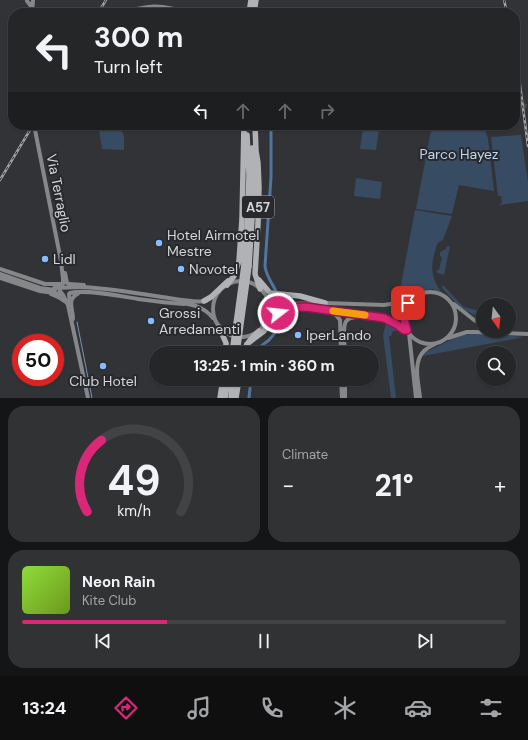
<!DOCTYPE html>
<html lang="en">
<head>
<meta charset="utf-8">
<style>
	:root { --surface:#252628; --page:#313234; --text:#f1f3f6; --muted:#a3a5a8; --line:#424345; --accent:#db2777 }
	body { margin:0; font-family:"DM Sans",sans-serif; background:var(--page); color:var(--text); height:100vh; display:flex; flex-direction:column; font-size:15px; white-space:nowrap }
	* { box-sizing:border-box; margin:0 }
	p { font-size:13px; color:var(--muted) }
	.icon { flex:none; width:22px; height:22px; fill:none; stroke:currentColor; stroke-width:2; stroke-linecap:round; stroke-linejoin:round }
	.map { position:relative; height:398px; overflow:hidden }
	.details { display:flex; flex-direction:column; gap:8px; padding:8px; background:#141516; flex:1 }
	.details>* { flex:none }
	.top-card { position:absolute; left:8px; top:8px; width:512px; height:122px; border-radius:16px; box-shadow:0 1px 3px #0004,0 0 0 1px var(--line); background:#252628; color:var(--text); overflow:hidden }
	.needle { width:26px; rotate:165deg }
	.tools { position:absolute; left:476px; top:298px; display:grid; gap:8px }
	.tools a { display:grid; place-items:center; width:40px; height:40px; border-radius:50%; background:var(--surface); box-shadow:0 1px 3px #0004,0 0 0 1px var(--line); font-size:20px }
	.speed { position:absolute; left:12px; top:334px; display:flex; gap:8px; font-size:20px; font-weight:700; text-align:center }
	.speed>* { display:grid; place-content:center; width:52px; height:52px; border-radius:50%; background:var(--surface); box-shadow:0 1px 3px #0004,0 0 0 1px var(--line); line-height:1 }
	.speed .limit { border:6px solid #d22; background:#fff; color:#111 }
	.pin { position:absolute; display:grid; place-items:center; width:34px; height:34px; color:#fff; margin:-17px; border-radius:8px; box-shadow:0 2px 6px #0006 }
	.me { position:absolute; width:44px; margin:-22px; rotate:74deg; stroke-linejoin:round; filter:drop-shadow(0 0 3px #0008) }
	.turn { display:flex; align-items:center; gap:14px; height:84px; padding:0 20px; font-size:18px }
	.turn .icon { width:52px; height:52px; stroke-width:2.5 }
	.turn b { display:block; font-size:28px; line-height:34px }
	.lanes { display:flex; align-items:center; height:38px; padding:0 20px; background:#0003; justify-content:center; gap:20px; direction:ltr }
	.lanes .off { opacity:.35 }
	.big { font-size:30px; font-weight:700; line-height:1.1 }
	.details .card { flex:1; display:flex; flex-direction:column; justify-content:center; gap:6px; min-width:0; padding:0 14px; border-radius:16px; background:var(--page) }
	.details .dial { align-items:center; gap:0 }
	.dial svg { height:104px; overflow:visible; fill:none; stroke:var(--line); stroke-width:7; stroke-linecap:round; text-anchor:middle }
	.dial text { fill:var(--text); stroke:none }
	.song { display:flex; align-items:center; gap:12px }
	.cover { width:48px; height:48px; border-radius:6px; background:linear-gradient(135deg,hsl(90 70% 55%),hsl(80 70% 35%)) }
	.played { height:4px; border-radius:2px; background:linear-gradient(90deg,var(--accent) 30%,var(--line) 30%) }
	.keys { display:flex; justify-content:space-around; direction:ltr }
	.heat { display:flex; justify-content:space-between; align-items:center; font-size:22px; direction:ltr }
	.details .tiles { flex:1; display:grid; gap:8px; grid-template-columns:1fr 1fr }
	.card:last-child { grid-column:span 2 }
	.trip { position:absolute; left:149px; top:346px; width:230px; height:40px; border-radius:20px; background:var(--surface); box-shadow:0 1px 3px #0004,0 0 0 1px var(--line); font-weight:700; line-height:40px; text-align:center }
	.tabs { display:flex; height:64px; justify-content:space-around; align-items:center; background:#0f0f10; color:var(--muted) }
	.tabs .icon { width:28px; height:28px }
	.tabs .on { color:var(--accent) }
	.tabs b { font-size:18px; color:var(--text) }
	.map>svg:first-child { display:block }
	.green { fill:#374b63 }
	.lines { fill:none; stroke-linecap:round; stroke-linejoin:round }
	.stream { stroke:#7992b1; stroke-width:1 }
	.canal { stroke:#5275a0; stroke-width:3 }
	.secondary-tunnel { stroke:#4a4b4e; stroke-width:4; stroke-dasharray:4 2; stroke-linecap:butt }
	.secondary { stroke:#858789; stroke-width:4 }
	.highway { stroke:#b0b2b5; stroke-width:5.5 }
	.rail-casing { stroke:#a1a2a4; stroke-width:2.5 }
	.rail { stroke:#27292c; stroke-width:1; stroke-dasharray:3; stroke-linecap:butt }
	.secondary-bridge { stroke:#858789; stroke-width:4 }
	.highway-bridge { stroke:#b0b2b5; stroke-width:5.5 }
	.route-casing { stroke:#8e194d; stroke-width:10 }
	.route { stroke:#db2777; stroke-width:7 }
	.slow { stroke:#f59e0b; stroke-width:7 }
	.poi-dot { fill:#87bbfb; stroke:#27292c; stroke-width:1.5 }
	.labels { text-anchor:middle; stroke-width:4; stroke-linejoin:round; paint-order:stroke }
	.shield { fill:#27292c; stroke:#a1a2a4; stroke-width:1 }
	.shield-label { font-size:13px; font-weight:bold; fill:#d5d6d8 }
	.park-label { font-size:14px; fill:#c2d7f1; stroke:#27292c }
	.street-label { font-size:14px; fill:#d5d6d8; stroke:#27292c }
	.poi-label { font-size:14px; fill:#d5d6d8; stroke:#27292c; text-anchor:start }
</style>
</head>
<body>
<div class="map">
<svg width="528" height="398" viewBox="0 0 528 398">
	<rect width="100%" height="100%" fill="#313336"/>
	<path class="green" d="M 432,125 L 479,125 L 484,129 L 488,138 L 494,191 L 459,185 L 452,214 L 416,209 Z
		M 363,128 L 379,130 L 376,150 L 360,149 Z
		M 121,129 L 124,136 L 124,150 L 102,149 L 99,130 Z
		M 521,135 L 528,182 L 528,201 L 499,205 L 499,204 L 502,203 L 501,196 L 498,196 L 491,137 Z
		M 356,178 L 382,182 L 380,199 L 354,196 Z
		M 415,210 L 452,216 L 443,240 L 439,242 L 437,244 C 431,265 429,273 441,292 L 432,289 L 426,290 L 398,301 Z
		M 447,246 L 450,246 L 444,275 L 437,273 L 437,270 L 439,270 L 442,257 L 440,256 L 440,252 L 446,249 Z
		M 443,285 L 457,300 L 464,307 L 483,312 L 483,318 C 465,313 455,303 443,289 L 442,287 Z
		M 386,323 L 398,330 L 393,331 L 391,336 L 389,336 L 396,398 L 391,398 L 383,335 Z
		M 476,333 L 524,337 L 423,356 L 426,352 C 443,344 457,335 476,333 Z"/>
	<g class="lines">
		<path class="stream" d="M 77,322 L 92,398"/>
		<path class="canal" d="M 271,125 L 271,177 L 265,266 C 266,278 277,289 280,301
			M 255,353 C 258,347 264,344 269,340 C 275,334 279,326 281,317
			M 249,398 L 251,379"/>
		<path class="secondary-tunnel" d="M 517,103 L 528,107"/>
		<path class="secondary" d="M 27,1 L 31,6 L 31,10
			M 32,13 L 33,0
			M 120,13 C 148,6 159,3 187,13
			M 515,102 L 517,103
			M 35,130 L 61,261 L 63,279 L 63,284 L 59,288 L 60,291 L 63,295 L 68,305 L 88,398
			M 0,269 L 45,284 L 61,284
			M 65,273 L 67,283 L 71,286
			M 0,274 L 40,288 L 55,290
			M 0,278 L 40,291 L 61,294
			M213 309a28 28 0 1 1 56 0a28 28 0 1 1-56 0Z
			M 69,284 L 84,285
			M 81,287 C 108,288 135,293 162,297 C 176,299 192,303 206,301
			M404 318a26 26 0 1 1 52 0a26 26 0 1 1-52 0Z
			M 70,293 C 86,289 120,296 138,299 C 153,301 169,303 184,304
			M 51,294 L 60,298 L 66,302
			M 69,294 L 70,306
			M 268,301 L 273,305 L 280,306 L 291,304 L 325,303 L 384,305 L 397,303 L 412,298
			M 183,303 C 195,305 205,308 213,318
			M 454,304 L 474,320 L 483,325
			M 330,312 L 336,315 L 340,320 L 341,353
			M 273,316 C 283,308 293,307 306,307 L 384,318 L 396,324 L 404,330 L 407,330
			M 73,319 C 73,307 66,300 79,293
			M 409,333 L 416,398
			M 448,338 L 467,332 L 475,332 L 528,334
			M 345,353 C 345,348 344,342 344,337 C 344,325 343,317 358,317
			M 341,379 L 342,398
			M 345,379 L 345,398
			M 420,398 C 419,384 412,363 424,351 C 427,348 431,346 435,344"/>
		<path class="highway" d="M 249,13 L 251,0
			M 254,13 L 256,0
			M 255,125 L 256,151 L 258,163 L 259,187 L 258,224 L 255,274 L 260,289
			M 244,265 L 248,215 L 249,174 L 247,135
			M 249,266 L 254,188 L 252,148
			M 259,280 L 270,293 L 300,296 L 325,303
			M 227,285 L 234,276 L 239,261 L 242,219 L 244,125
			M 204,301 L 211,297 L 228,281
			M 219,327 L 226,343 L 226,353
			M 247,344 L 264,331 L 275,315
			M 243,353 C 246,343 252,338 259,331
			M 220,398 L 223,379
			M 225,398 L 228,379
			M 231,398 L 233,379
			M 236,398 L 239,379"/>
		<defs>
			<path id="rail" d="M 504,0 L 507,13
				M 98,13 L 106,0
				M 515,58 L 520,85 L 528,146
				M 0,180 L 33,125"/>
		</defs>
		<use href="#rail" class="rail-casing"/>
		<use href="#rail" class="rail"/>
		<path class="secondary-bridge" d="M 54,288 L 81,287"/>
		<path class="highway-bridge" d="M 232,353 L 244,265
			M 237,353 L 249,266"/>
	</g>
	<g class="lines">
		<defs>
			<path id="route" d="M 278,313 C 287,308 296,307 306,307 L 384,318 L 396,324 L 404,330 L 407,330 C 403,320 403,312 408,303"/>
		</defs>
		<use href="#route" class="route-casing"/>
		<use href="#route" class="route"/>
		<path class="slow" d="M 333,311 L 365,315"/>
	</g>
	<g class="poi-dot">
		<circle cx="159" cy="243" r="4"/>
		<circle cx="45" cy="259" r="4"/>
		<circle cx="181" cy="269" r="4"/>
		<circle cx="151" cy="321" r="4"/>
		<circle cx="298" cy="335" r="4"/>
		<circle cx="103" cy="366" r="4"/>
	</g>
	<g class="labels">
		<rect class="shield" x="242" y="196" width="32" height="22" rx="3"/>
		<g class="shield-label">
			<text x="258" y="212">A57</text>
		</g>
		<g class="park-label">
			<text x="459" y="159">Parco Hayez</text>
		</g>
		<g class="street-label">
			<text transform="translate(59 193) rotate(79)" y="5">Via Terraglio</text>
		</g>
		<g class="poi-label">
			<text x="167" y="240">Hotel Airmotel<tspan x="167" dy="16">Mestre</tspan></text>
			<text x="53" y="264">Lidl</text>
			<text x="189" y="274">Novotel</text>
			<text x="159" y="318">Grossi<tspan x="159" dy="16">Arredamenti</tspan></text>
			<text x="306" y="340">IperLando</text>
			<text x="103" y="386" text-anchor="middle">Club Hotel</text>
		</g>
	</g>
</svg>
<div class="tools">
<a><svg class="needle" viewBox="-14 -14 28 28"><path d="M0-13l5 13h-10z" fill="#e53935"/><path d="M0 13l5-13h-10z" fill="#a3a5a8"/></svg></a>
<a><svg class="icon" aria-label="search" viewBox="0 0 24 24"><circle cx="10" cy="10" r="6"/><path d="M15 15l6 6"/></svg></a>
</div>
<div class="speed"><div class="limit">50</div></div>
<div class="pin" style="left:408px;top:303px;background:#d93025"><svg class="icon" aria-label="arrive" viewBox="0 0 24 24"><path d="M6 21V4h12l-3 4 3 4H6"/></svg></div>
<svg class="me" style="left:278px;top:313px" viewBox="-20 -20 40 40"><circle r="17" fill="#db2777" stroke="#fff" stroke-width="3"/><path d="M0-11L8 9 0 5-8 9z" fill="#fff"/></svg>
<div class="trip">13:25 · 1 min · 360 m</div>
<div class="top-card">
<div class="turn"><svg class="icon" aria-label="left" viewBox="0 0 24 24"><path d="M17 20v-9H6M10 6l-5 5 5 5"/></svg><div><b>300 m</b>Turn left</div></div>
<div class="lanes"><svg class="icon" aria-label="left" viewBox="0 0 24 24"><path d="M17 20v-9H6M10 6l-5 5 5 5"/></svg><svg class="icon off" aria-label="ahead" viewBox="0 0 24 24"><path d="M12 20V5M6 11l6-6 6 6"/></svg><svg class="icon off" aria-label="ahead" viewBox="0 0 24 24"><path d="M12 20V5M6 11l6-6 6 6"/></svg><svg class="icon off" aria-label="right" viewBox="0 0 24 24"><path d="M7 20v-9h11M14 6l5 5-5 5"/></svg></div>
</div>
</div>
<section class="details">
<div class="tiles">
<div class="card dial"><svg viewBox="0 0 100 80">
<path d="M14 69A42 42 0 1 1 86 69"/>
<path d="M14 69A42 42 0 0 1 25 14" stroke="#db2777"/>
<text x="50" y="56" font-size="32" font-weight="700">49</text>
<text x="50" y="72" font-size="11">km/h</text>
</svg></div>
<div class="card"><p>Climate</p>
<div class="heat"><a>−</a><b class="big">21°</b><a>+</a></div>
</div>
<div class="card">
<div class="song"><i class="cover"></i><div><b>Neon Rain</b><p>Kite Club</p></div></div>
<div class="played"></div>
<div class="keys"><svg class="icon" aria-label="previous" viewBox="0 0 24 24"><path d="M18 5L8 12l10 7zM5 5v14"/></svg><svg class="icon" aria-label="pause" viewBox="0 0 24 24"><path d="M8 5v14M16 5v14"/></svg><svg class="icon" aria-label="next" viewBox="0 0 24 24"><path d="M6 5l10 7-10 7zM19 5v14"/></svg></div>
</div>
</div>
</section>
<nav class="tabs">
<b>13:24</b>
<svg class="icon on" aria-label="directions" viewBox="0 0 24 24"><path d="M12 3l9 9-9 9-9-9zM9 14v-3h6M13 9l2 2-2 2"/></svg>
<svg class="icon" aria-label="music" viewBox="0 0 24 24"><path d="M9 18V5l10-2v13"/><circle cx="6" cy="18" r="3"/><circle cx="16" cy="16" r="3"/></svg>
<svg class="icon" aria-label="phone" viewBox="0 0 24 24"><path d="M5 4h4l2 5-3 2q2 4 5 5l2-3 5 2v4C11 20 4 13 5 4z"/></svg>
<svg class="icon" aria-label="climate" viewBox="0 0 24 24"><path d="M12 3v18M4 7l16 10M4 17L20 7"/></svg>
<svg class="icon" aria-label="car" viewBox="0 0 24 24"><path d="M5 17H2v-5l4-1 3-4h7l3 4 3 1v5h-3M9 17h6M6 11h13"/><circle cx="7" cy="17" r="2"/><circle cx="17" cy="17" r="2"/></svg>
<svg class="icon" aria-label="filters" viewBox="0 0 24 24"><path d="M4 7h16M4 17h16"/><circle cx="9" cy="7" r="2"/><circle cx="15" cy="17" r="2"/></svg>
</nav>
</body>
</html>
